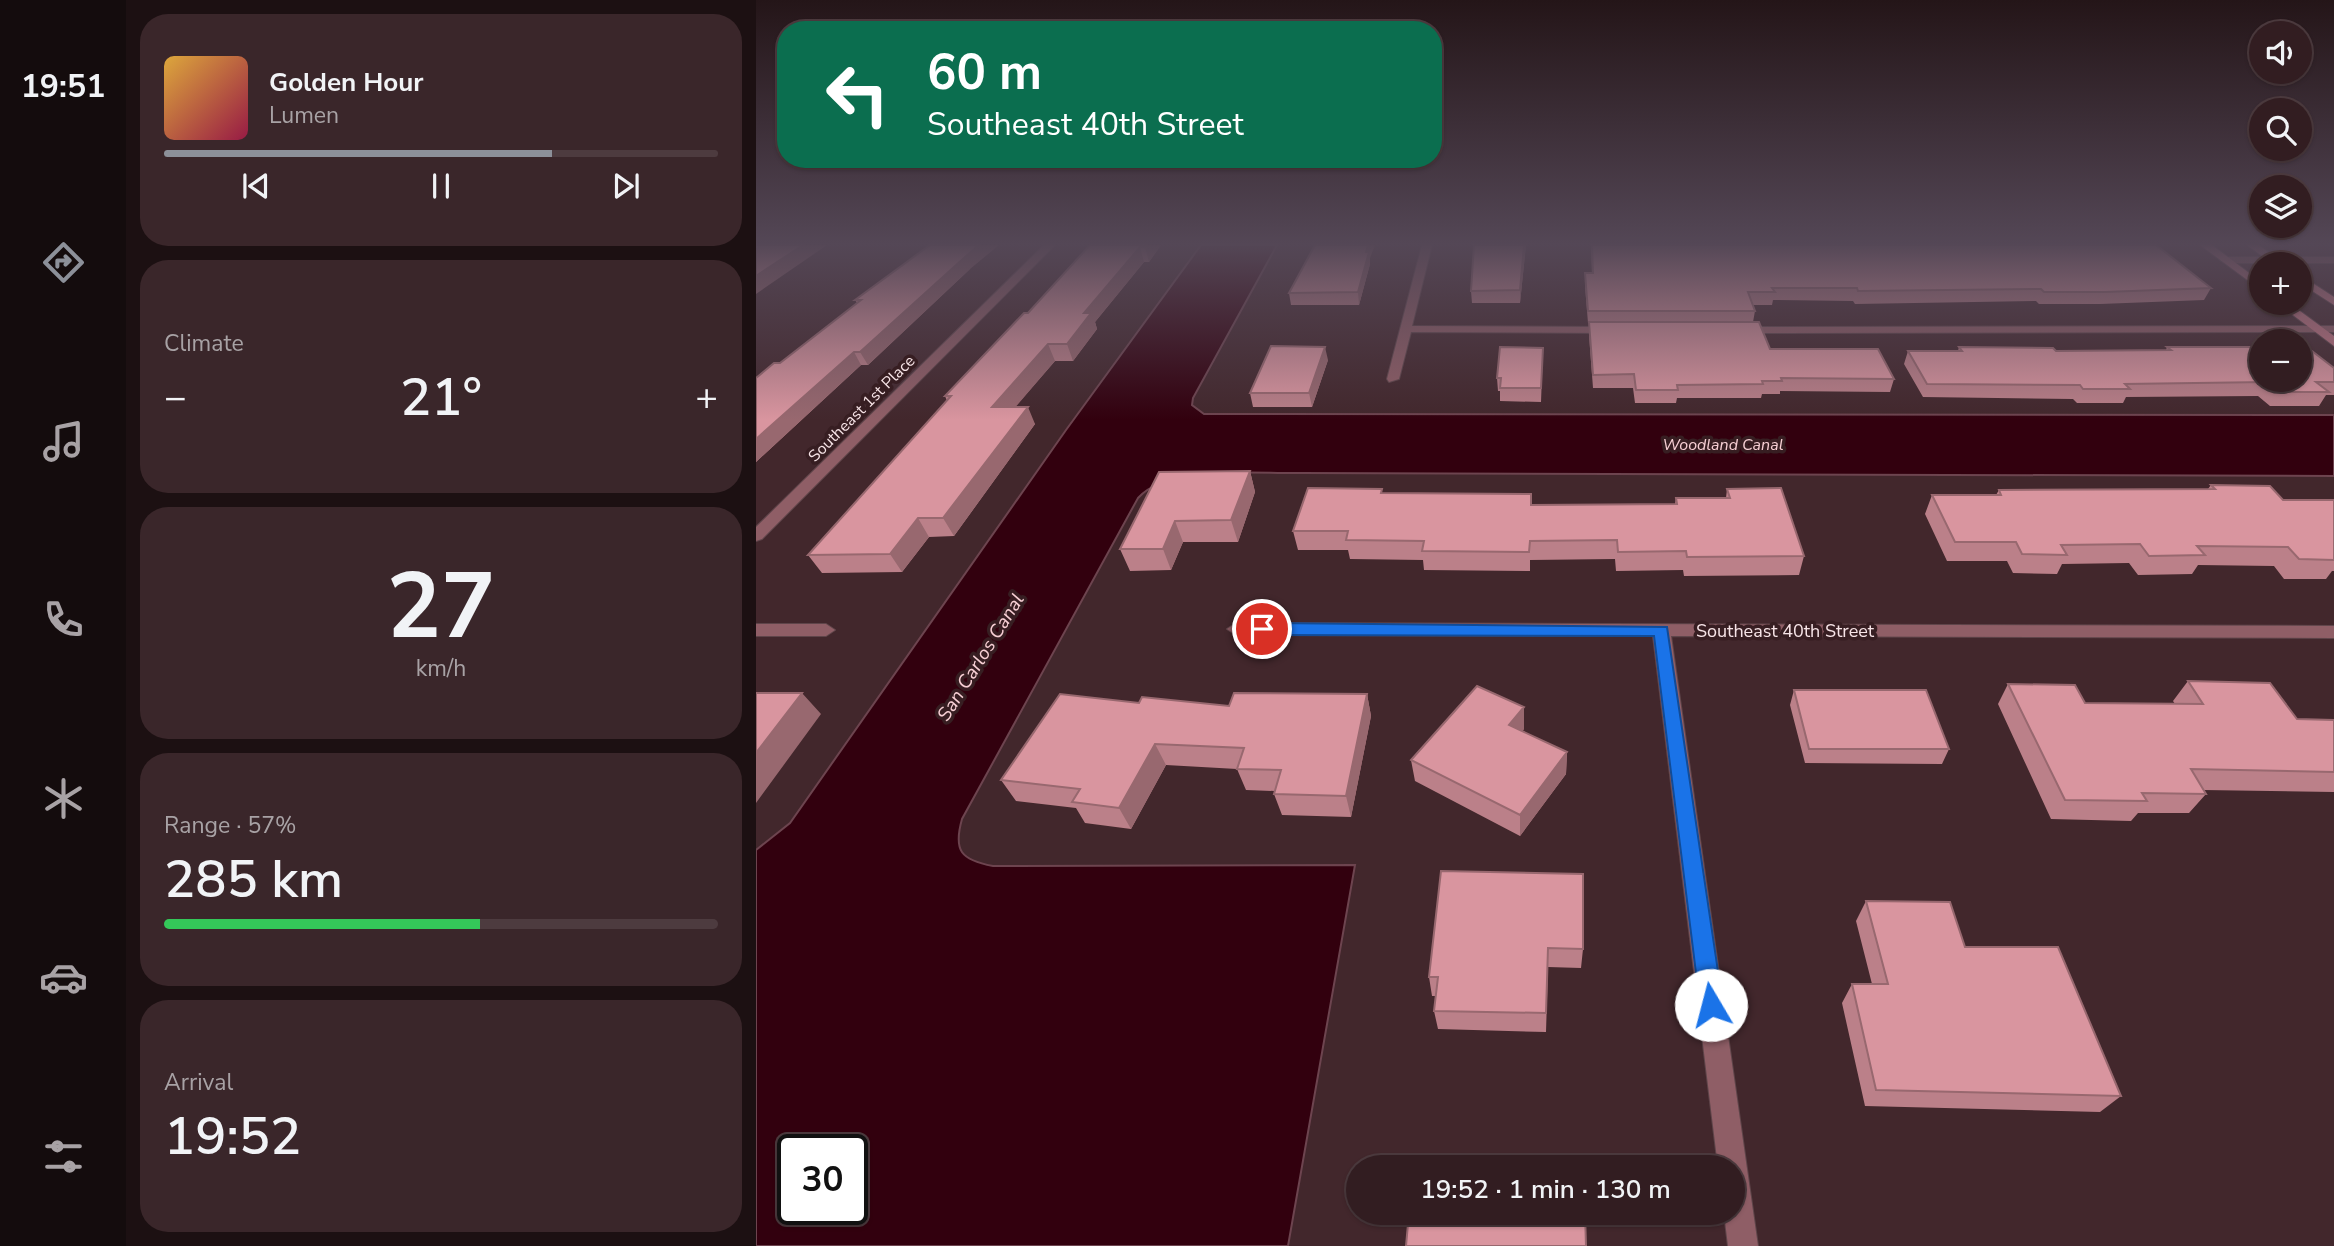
<!DOCTYPE html>
<html lang="en">
<head>
<meta charset="utf-8">
<style>
	:root { --surface:#321d21; --page:#3a262a; --text:#f1f3f6; --muted:#a8a2a5; --line:#4d3b3f; --accent:#8c9099 }
	body { margin:0; font-family:"Nunito Sans",sans-serif; background:var(--page); color:var(--text); height:100vh; display:flex; flex-direction:column; font-size:26px; white-space:nowrap }
	* { box-sizing:border-box; margin:0 }
	p { font-size:23px; color:var(--muted) }
	.icon { flex:none; width:38px; height:38px; fill:none; stroke:currentColor; stroke-width:2; stroke-linecap:round; stroke-linejoin:round }
	.map { position:relative; flex:1; overflow:hidden }
	.panel { display:flex; flex-direction:column; gap:14px; padding:14px; background:#1c1012; width:630px }
	.panel>* { flex:none }
	.hud { position:absolute; left:21px; top:21px; width:665px; height:147px; border-radius:28px; box-shadow:0 2px 5px #0004,0 0 0 2px var(--line); background:#0b6e4f; color:#fff; overflow:hidden }
	.fabs { position:absolute; left:1493px; top:21px; display:grid; gap:14px }
	.fabs a { display:grid; place-items:center; width:63px; height:63px; border-radius:50%; background:var(--surface); box-shadow:0 2px 5px #0004,0 0 0 2px var(--line); font-size:35px }
	.speed { position:absolute; left:21px; top:1134px; display:flex; gap:14px; font-size:35px; font-weight:700; text-align:center }
	.speed>* { display:grid; place-content:center; width:91px; height:91px; border-radius:50%; background:var(--surface); box-shadow:0 2px 5px #0004,0 0 0 2px var(--line); line-height:1 }
	.speed .limit { border:4px solid #111; border-radius:10px; background:#fff; color:#111 }
	.pin { position:absolute; display:grid; place-items:center; width:60px; height:60px; color:#fff; margin:-30px; border:4px solid #fff; border-radius:50%; box-shadow:0 2px 7px #0007 }
	.me { position:absolute; width:77px; margin:-38px; rotate:352deg; stroke-linejoin:round; filter:drop-shadow(0 0 5px #0008) }
	.turn { display:flex; align-items:center; gap:24px; height:147px; padding:0 35px; font-size:32px }
	.turn .icon { width:91px; height:91px; stroke-width:2.5 }
	.turn b { display:block; font-size:49px; line-height:60px }
	.big { font-size:52px; font-weight:600; line-height:1.1 }
	.panel .tile { flex:1; display:flex; flex-direction:column; justify-content:center; gap:10px; min-width:0; padding:0 24px; border-radius:28px; background:var(--page) }
	.panel .dial { align-items:center; gap:0 }
	.dial b { font-size:91px; line-height:1 }
	.song { display:flex; align-items:center; gap:21px }
	.cover { width:84px; height:84px; border-radius:10px; background:linear-gradient(135deg,hsl(40 70% 55%),hsl(340 70% 35%)) }
	.played { height:7px; border-radius:4px; background:linear-gradient(90deg,var(--accent) 70%,var(--line) 70%) }
	.keys { display:flex; justify-content:space-around; direction:ltr }
	.heat { display:flex; justify-content:space-between; align-items:center; font-size:38px; direction:ltr }
	.charge { height:10px; border-radius:5px; background:linear-gradient(90deg,#34c759 57%,var(--line) 0) }
	.trip { position:absolute; left:590px; top:1155px; width:399px; height:70px; border-radius:35px; background:var(--surface); box-shadow:0 2px 5px #0004,0 0 0 2px var(--line); font-weight:600; line-height:70px; text-align:center }
	main { display:flex; flex:1; min-height:0 }
	.menu { display:flex; flex-direction:column; width:126px; justify-content:space-around; align-items:center; background:#140c0d; color:var(--muted) }
	.menu .icon { width:49px; height:49px }
	.menu .active { color:var(--accent) }
	.menu b { font-size:32px; color:var(--text) }
	.map>svg:first-child { display:block }
	.water { fill:#32000e; stroke:#6d444f; stroke-width:2; fill-rule:evenodd }
	.lines { fill:none; stroke-linecap:round; stroke-linejoin:round }
	.minor-casing { stroke:#5f454a; stroke-width:2 }
	.secondary-casing { stroke:#5f454a; stroke-width:2 }
	.minor { fill:#8f5e66; fill-rule:evenodd }
	.secondary { fill:#c47784; fill-rule:evenodd }
	.wall { fill:#bb8089 }
	.shaded-wall { fill:#98686f }
	.building { fill:#d9959f; stroke:#98686f; stroke-width:2 }
	.route { fill:#1a73e8; stroke:#114b97; stroke-width:2 }
	.labels { text-anchor:middle; stroke-width:7; stroke-linejoin:round; paint-order:stroke }
	.far-street-label { font-size:16px; fill:#f7e4e7; stroke:#371e22 }
	.far-water-label { font-size:16px; font-style:italic; fill:#f8d0d5; stroke:#371e22 }
	.street-label { font-size:18px; fill:#f7e4e7; stroke:#371e22 }
	.water-label { font-size:19px; font-style:italic; fill:#f8d0d5; stroke:#371e22 }
</style>
</head>
<body>
<main>
<nav class="menu">
<b>19:51</b>
<svg class="icon active" aria-label="directions" viewBox="0 0 24 24"><path d="M12 3l9 9-9 9-9-9zM9 14v-3h6M13 9l2 2-2 2"/></svg>
<svg class="icon" aria-label="music" viewBox="0 0 24 24"><path d="M9 18V5l10-2v13"/><circle cx="6" cy="18" r="3"/><circle cx="16" cy="16" r="3"/></svg>
<svg class="icon" aria-label="phone" viewBox="0 0 24 24"><path d="M5 4h4l2 5-3 2q2 4 5 5l2-3 5 2v4C11 20 4 13 5 4z"/></svg>
<svg class="icon" aria-label="climate" viewBox="0 0 24 24"><path d="M12 3v18M4 7l16 10M4 17L20 7"/></svg>
<svg class="icon" aria-label="car" viewBox="0 0 24 24"><path d="M5 17H2v-5l4-1 3-4h7l3 4 3 1v5h-3M9 17h6M6 11h13"/><circle cx="7" cy="17" r="2"/><circle cx="17" cy="17" r="2"/></svg>
<svg class="icon" aria-label="filters" viewBox="0 0 24 24"><path d="M4 7h16M4 17h16"/><circle cx="9" cy="7" r="2"/><circle cx="15" cy="17" r="2"/></svg>
</nav>
<section class="panel">
<div class="tile">
<div class="song"><i class="cover"></i><div><b>Golden Hour</b><p>Lumen</p></div></div>
<div class="played"></div>
<div class="keys"><svg class="icon" aria-label="previous" viewBox="0 0 24 24"><path d="M18 5L8 12l10 7zM5 5v14"/></svg><svg class="icon" aria-label="pause" viewBox="0 0 24 24"><path d="M8 5v14M16 5v14"/></svg><svg class="icon" aria-label="next" viewBox="0 0 24 24"><path d="M6 5l10 7-10 7zM19 5v14"/></svg></div>
</div>
<div class="tile"><p>Climate</p>
<div class="heat"><a>−</a><b class="big">21°</b><a>+</a></div>
</div>
<div class="tile dial"><b>27</b><p>km/h</p></div>
<div class="tile"><p>Range · 57%</p><b class="big">285 km</b><div class="charge"></div></div>
<div class="tile"><p>Arrival</p><b class="big">19:52</b></div>
</section>
<div class="map">
<svg width="1578" height="1246" viewBox="0 0 1578 1246">
	<rect width="100%" height="100%" fill="#42272c"/>
	<path class="water" d="M 445,245 L 521,245 L 437,398 L 436,405 L 448,414 L 1578,415 L 1578,476 L 544,473 C 500,474 412,464 382,498 L 206,819 C 197,851 205,860 237,866 L 599,865 L 532,1246 L 0,1246 L 0,850 L 34,823 L 310,430 ZM 37,1150 L 96,1150 L 96,1209 L 37,1209 Z"/>
	<g class="lines">
		<defs>
			<path id="minor" d="M 288,245 L 299,245 L 6,539 L 0,541 L 0,527 Z
				M 666,245 L 676,245 L 656,326 L 857,327 L 863,330 L 857,333 L 655,332 L 643,379 L 633,382 L 631,379 Z
				M 1578,257 L 1578,263 L 1469,263 L 1464,260 L 1469,257 Z
				M 1578,326 L 1578,332 L 983,333 L 977,330 L 983,327 Z
				M 480,623 L 1578,626 L 1578,638 L 915,636 L 1002,1246 L 972,1246 L 968,1213 L 976,1213 L 976,1167 L 962,1167 L 897,636 L 480,635 L 471,629 Z
				M 0,624 L 70,624 L 79,630 L 70,636 L 0,636 Z"/>
			<path id="secondary" d="M 1444,245 L 1456,245 L 1505,282 L 1505,290 Z
				M 1491,245 L 1503,245 L 1528,264 L 1517,264 Z
				M 1544,275 L 1578,297 L 1578,305 L 1544,283 Z
				M 1521,303 L 1533,303 L 1578,336 L 1578,346 Z"/>
		</defs>
		<use href="#minor" class="minor-casing"/>
		<use href="#secondary" class="secondary-casing"/>
		<use href="#minor" class="minor"/>
		<use href="#secondary" class="secondary"/>
	</g>
	<path class="wall" d="M 334,245 L 405,245 L 393,262 L 388,262 L 339,322 L 341,329 L 317,361 L 299,361 L 259,407 L 279,424 L 198,536 L 173,537 L 146,572 L 66,573 L 52,555 L 191,401 L 189,396 L 272,313 Z
		M 718,245 L 770,245 L 764,303 L 716,303 L 715,291 Z
		M 835,245 L 1400,245 L 1455,288 L 1448,300 L 1344,304 L 1283,304 L 1280,301 L 1099,304 L 1097,301 L 1017,300 L 1016,305 L 996,305 L 999,311 L 997,322 L 1014,349 L 1138,379 L 1134,392 L 1024,391 L 1024,394 L 1006,394 L 1005,398 L 921,398 L 920,403 L 879,403 L 877,388 L 837,388 L 833,335 L 833,323 L 832,323 L 829,286 L 829,273 L 836,273 Z
		M 614,258 L 614,264 L 603,305 L 535,305 L 533,293 Z
		M 214,269 L 112,365 L 105,365 L 0,462 L 0,378 L 24,363 L 101,303 L 99,300 Z
		M 1203,347 L 1300,351 L 1410,350 L 1411,347 L 1578,368 L 1578,395 L 1570,395 L 1563,406 L 1514,406 L 1502,396 L 1370,397 L 1367,403 L 1321,403 L 1317,399 L 1167,397 L 1148,364 L 1152,351 L 1202,351 Z
		M 787,348 L 785,402 L 744,401 L 744,391 L 742,391 L 741,378 Z
		M 572,360 L 556,407 L 497,407 L 494,393 Z
		M 494,471 L 499,492 L 482,542 L 427,542 L 415,570 L 374,571 L 364,549 Z
		M 1455,485 L 1527,500 L 1578,500 L 1578,571 L 1576,571 L 1570,579 L 1528,579 L 1518,566 L 1442,565 L 1436,574 L 1382,575 L 1373,563 L 1306,564 L 1301,574 L 1257,573 L 1251,561 L 1191,561 L 1169,514 L 1176,495 L 1240,495 L 1243,490 L 1452,489 Z
		M 626,489 L 626,493 L 775,494 L 776,505 L 919,504 L 920,498 L 970,498 L 971,489 L 1048,556 L 1043,575 L 928,576 L 927,570 L 860,571 L 859,559 L 774,560 L 774,571 L 668,570 L 667,560 L 594,559 L 592,550 L 542,550 L 537,531 Z
		M 1432,681 L 1541,719 L 1578,720 L 1578,792 L 1447,790 L 1450,794 L 1433,813 L 1382,813 L 1375,821 L 1295,819 L 1242,704 L 1252,684 L 1329,703 L 1419,704 L 1417,701 Z
		M 1038,690 L 1193,749 L 1186,764 L 1049,763 L 1034,705 Z
		M 611,694 L 615,716 L 595,817 L 526,815 L 518,794 L 519,791 L 490,790 L 481,769 L 410,765 L 375,829 L 329,823 L 320,808 L 260,801 L 245,780 L 383,703 L 473,706 Z
		M 768,707 L 768,729 L 766,731 L 811,752 L 810,774 L 764,836 L 659,781 L 655,760 Z
		M 685,871 L 827,949 L 825,968 L 792,967 L 790,1032 L 682,1029 L 678,1011 L 680,996 L 676,996 L 673,977 Z
		M 1110,901 L 1209,947 L 1365,1096 L 1344,1112 L 1109,1106 L 1086,1003 L 1096,984 L 1116,984 L 1100,921 Z"/>
	<path class="shaded-wall" d="M 47,245 L 71,245 L 0,294 L 0,276 Z
		M 223,245 L 243,245 L 214,269 L 112,365 L 104,352 L 209,257 Z
		M 390,245 L 405,245 L 393,262 L 389,247 Z
		M 612,245 L 619,245 L 614,258 L 614,264 L 603,305 L 602,292 L 610,252 Z
		M 768,245 L 770,245 L 764,303 L 764,290 Z
		M 384,247 L 388,262 L 339,322 L 341,329 L 317,361 L 311,344 L 328,313 Z
		M 292,344 L 299,361 L 244,425 L 236,407 Z
		M 569,347 L 572,360 L 556,407 L 553,393 Z
		M 98,352 L 105,365 L 0,462 L 0,439 Z
		M 272,407 L 279,424 L 198,536 L 187,518 Z
		M 494,471 L 499,492 L 482,542 L 475,520 Z
		M 162,518 L 173,537 L 146,572 L 134,554 Z
		M 419,521 L 427,542 L 415,570 L 407,549 Z
		M 46,693 L 65,714 L 0,803 L 0,753 Z
		M 611,694 L 615,716 L 595,817 L 590,796 Z
		M 768,707 L 768,729 L 754,746 L 753,725 Z
		M 399,744 L 410,765 L 375,829 L 363,808 Z
		M 811,752 L 810,774 L 764,836 L 764,815 Z"/>
	<path class="building" d="M 0,245 L 47,245 L 0,276 Z
		M 174,245 L 223,245 L 209,257 L 104,352 L 98,352 L 0,439 L 0,378 L 18,363 L 24,363 L 105,300 L 99,300 Z
		M 334,245 L 390,245 L 389,247 L 384,247 L 328,313 L 335,313 L 311,344 L 292,344 L 236,407 L 272,407 L 187,518 L 162,518 L 134,554 L 52,555 L 195,396 L 189,396 L 268,313 L 272,313 Z
		M 559,245 L 612,245 L 610,252 L 613,252 L 602,292 L 533,293 Z
		M 718,245 L 768,245 L 764,290 L 715,291 Z
		M 836,245 L 1400,245 L 1455,288 L 1349,292 L 1288,292 L 1285,289 L 1102,291 L 1101,288 L 1016,288 L 1019,292 L 992,292 L 999,311 L 832,311 L 829,273 L 837,273 Z
		M 833,322 L 1003,322 L 1014,349 L 1122,349 L 1138,379 L 1025,378 L 1026,381 L 1006,381 L 1007,384 L 921,385 L 922,390 L 880,390 L 878,374 L 837,375 Z
		M 515,346 L 569,347 L 553,393 L 494,393 Z
		M 744,347 L 787,348 L 785,388 L 744,388 L 745,378 L 741,378 Z
		M 1203,347 L 1297,348 L 1300,351 L 1415,350 L 1411,347 L 1505,347 L 1505,380 L 1544,380 L 1544,348 L 1552,348 L 1578,368 L 1578,382 L 1560,382 L 1573,392 L 1522,392 L 1511,382 L 1369,384 L 1374,389 L 1327,389 L 1324,385 L 1171,384 L 1152,351 L 1206,351 Z
		M 494,471 L 475,520 L 419,521 L 407,549 L 364,549 L 403,472 Z
		M 1455,485 L 1514,486 L 1527,500 L 1578,500 L 1578,560 L 1543,559 L 1532,547 L 1441,546 L 1449,555 L 1393,556 L 1384,544 L 1305,545 L 1311,555 L 1266,554 L 1260,542 L 1199,542 L 1176,495 L 1245,495 L 1243,490 L 1459,489 Z
		M 552,488 L 626,489 L 625,493 L 775,494 L 775,505 L 921,504 L 920,498 L 974,498 L 971,489 L 1025,488 L 1048,556 L 931,557 L 930,551 L 862,552 L 861,540 L 774,541 L 773,552 L 666,551 L 668,541 L 590,540 L 592,531 L 537,531 Z
		M 1432,681 L 1514,683 L 1541,719 L 1578,720 L 1578,772 L 1435,769 L 1450,794 L 1386,793 L 1391,801 L 1309,800 L 1252,684 L 1319,685 L 1329,703 L 1447,704 Z
		M 721,686 L 768,707 L 753,725 L 811,752 L 764,815 L 655,760 Z
		M 1038,690 L 1170,690 L 1193,749 L 1053,749 Z
		M 0,693 L 46,693 L 0,753 Z
		M 478,693 L 611,694 L 590,796 L 518,794 L 525,770 L 481,769 L 488,748 L 399,744 L 363,808 L 316,802 L 324,789 L 245,780 L 304,694 L 383,703 L 386,697 L 473,706 Z
		M 685,871 L 827,874 L 827,949 L 792,948 L 790,1013 L 678,1011 L 682,977 L 673,977 Z
		M 1110,901 L 1194,902 L 1209,947 L 1302,947 L 1365,1096 L 1120,1090 L 1096,984 L 1132,984 Z
		M 653,1213 L 829,1213 L 830,1246 L 650,1246 Z"/>
	<linearGradient id="sky" x2="0" y2="1"><stop stop-color="#241518"/><stop offset="0.58" stop-color="#544756"/><stop offset="1" stop-color="#544756" stop-opacity="0"/></linearGradient>
	<rect width="1578" height="420" fill="url(#sky)"/>
	<path class="route" d="M 506,623 L 911,627 L 967,1005 L 963,1013 L 955,1017 L 947,1013 L 944,1005 L 898,636 L 506,635 L 498,629 Z"/>
	<g class="labels">
		<g class="far-street-label">
			<text transform="translate(105 408) rotate(-45)" y="6">Southeast 1st Place</text>
		</g>
		<g class="far-water-label">
			<text x="967" y="450">Woodland Canal</text>
		</g>
		<g class="street-label">
			<text x="1029" y="637">Southeast 40th Street</text>
		</g>
		<g class="water-label">
			<text transform="translate(224 657) rotate(-58)" y="7">San Carlos Canal</text>
		</g>
	</g>
</svg>
<div class="fabs">
<a><svg class="icon" aria-label="sound" viewBox="0 0 24 24"><path d="M4 9h4l5-4v14l-5-4H4zM17 9q2 3 0 6"/></svg></a>
<a><svg class="icon" aria-label="search" viewBox="0 0 24 24"><circle cx="10" cy="10" r="6"/><path d="M15 15l6 6"/></svg></a>
<a><svg class="icon" aria-label="layers" viewBox="0 0 24 24"><path d="M12 4l9 5-9 5-9-5zM3 14l9 5 9-5"/></svg></a>
<a>+</a>
<a>−</a>
</div>
<div class="speed"><div class="limit">30</div></div>
<div class="pin" style="left:506px;top:629px;background:#d93025"><svg class="icon" aria-label="arrive" viewBox="0 0 24 24"><path d="M6 21V4h12l-3 4 3 4H6"/></svg></div>
<svg class="me" style="left:955px;top:1005px" viewBox="-20 -20 40 40"><circle r="19" fill="#fff"/><path d="M0-13L10 11 0 6-10 11z" fill="#1a73e8"/></svg>
<div class="trip">19:52 · 1 min · 130 m</div>
<div class="hud">
<div class="turn"><svg class="icon" aria-label="left" viewBox="0 0 24 24"><path d="M17 20v-9H6M10 6l-5 5 5 5"/></svg><div><b>60 m</b>Southeast 40th Street</div></div>
</div>
</div>
</main>
</body>
</html>
